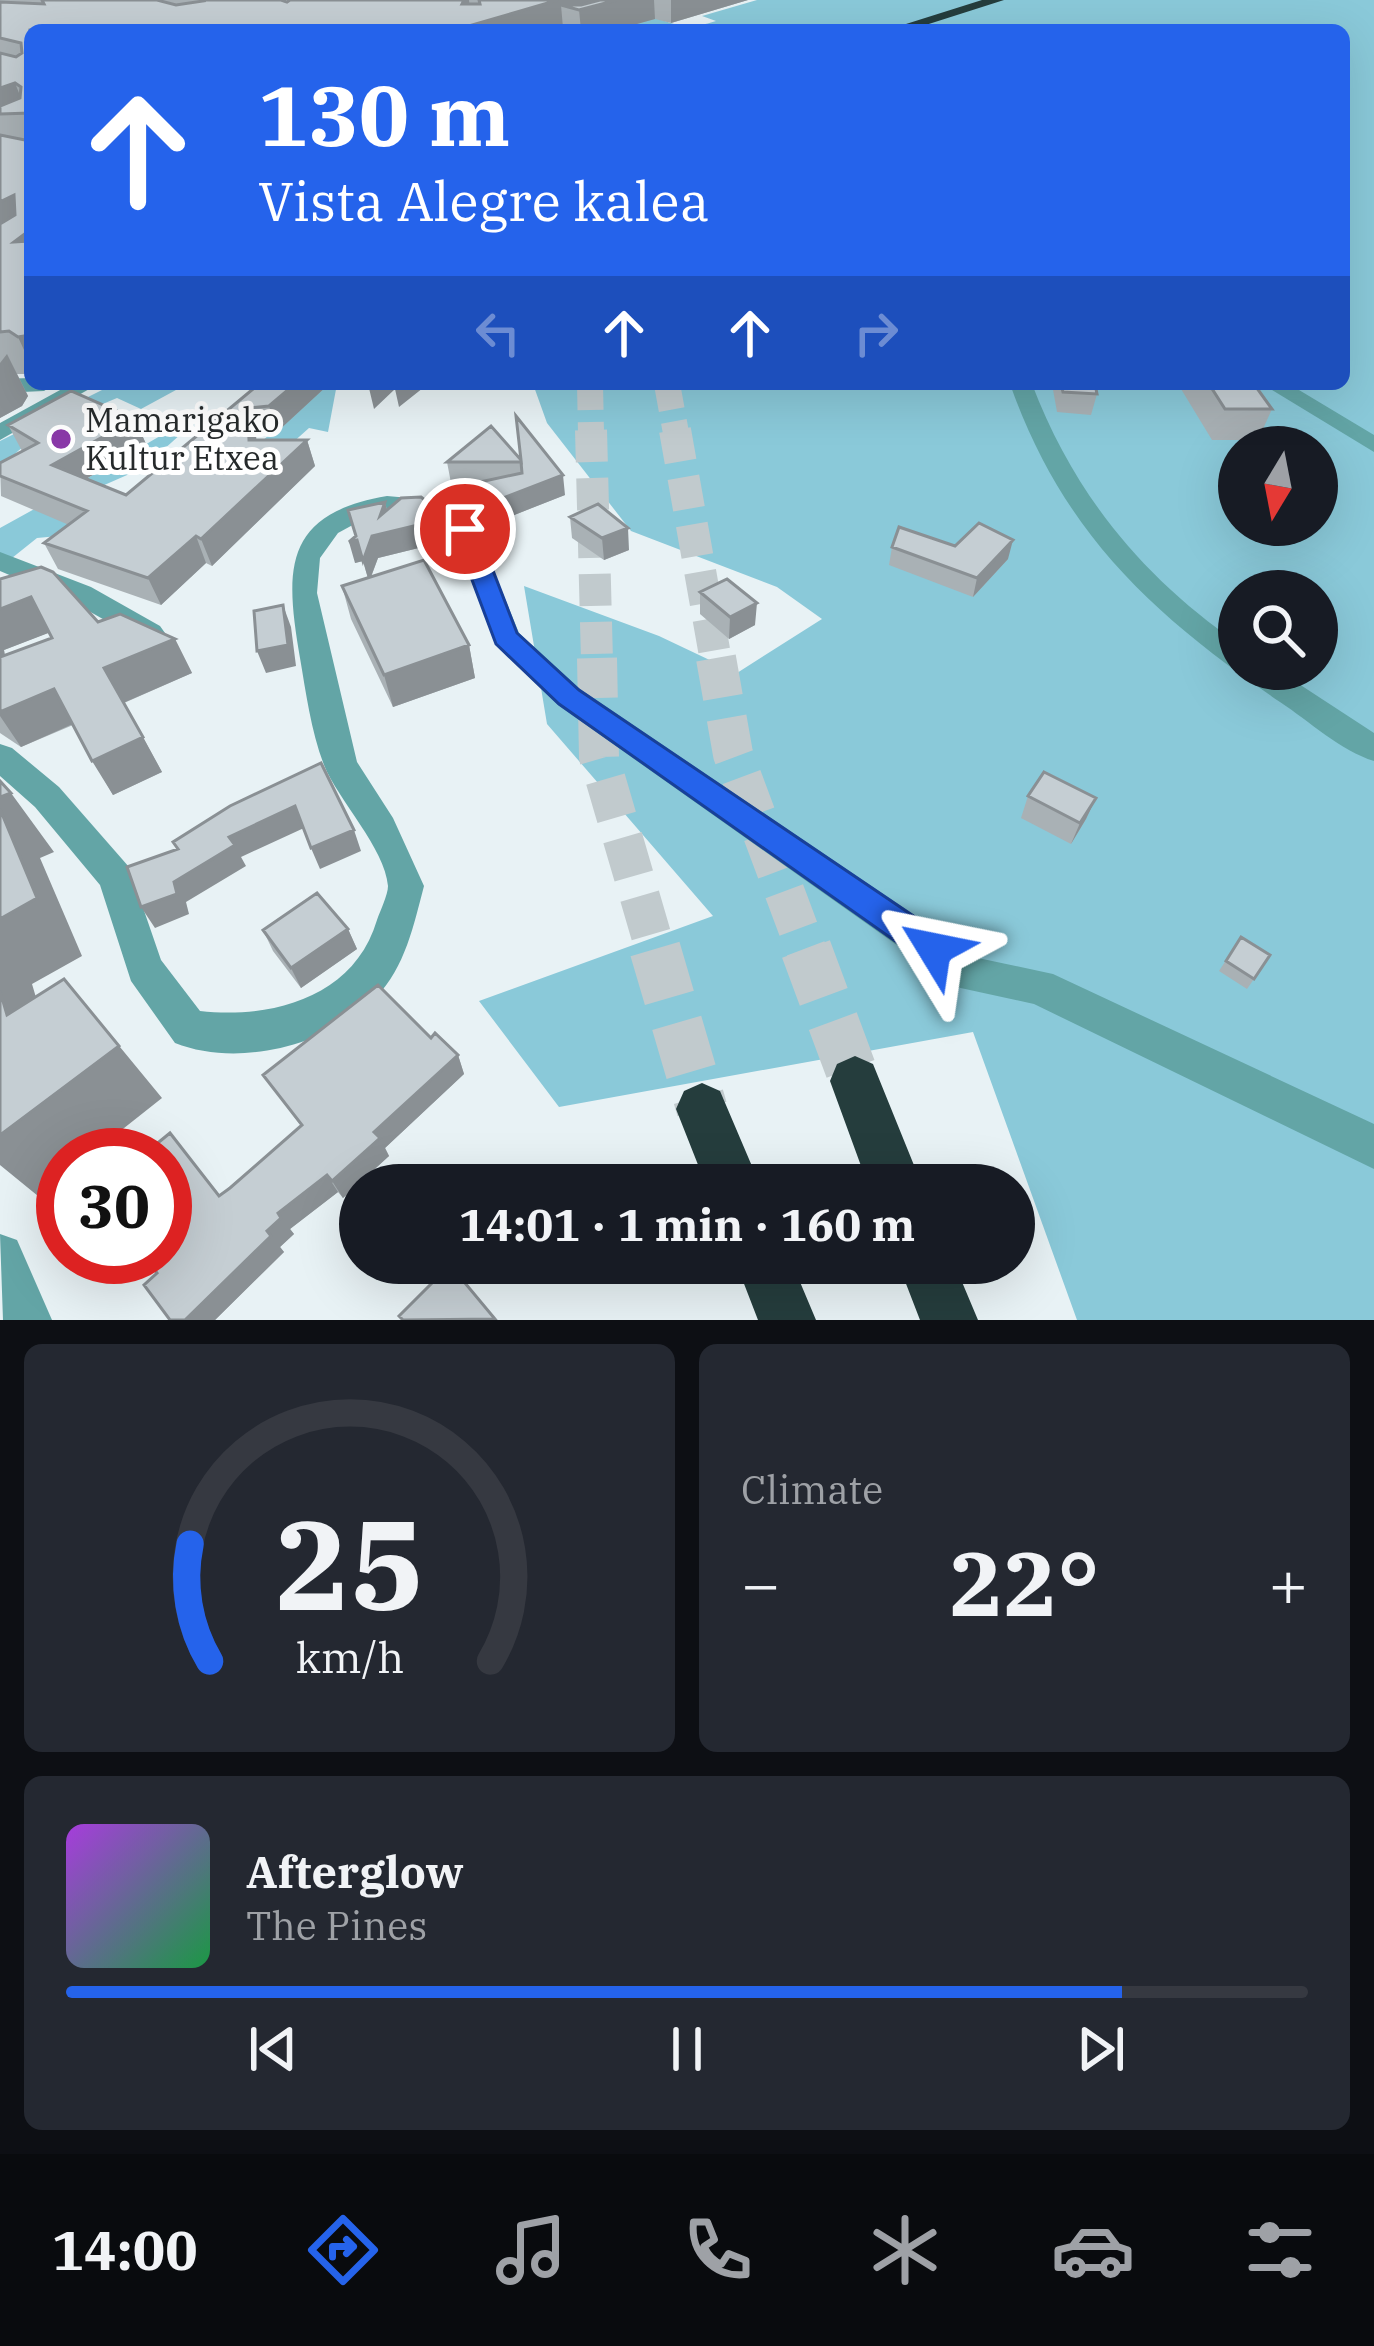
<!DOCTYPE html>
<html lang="en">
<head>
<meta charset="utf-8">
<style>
	:root { --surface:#171b24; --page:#242831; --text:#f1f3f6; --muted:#9ea1a6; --line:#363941; --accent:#2563eb }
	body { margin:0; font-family:"IBM Plex Serif",serif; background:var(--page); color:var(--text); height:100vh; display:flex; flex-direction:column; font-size:45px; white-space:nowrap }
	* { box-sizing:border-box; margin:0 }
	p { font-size:39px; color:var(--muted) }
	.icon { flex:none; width:66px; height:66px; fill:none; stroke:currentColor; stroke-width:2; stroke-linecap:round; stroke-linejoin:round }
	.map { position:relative; height:1320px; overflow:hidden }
	.panel { display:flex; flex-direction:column; gap:24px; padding:24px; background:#0d0f14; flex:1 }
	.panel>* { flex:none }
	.hud { position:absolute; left:24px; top:24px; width:1326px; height:366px; border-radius:18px; box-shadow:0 12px 48px #0002; background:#2563eb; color:#fff; overflow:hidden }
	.needle { width:78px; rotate:190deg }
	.controls { position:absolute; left:1218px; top:426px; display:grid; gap:24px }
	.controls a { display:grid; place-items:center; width:120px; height:120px; border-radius:50%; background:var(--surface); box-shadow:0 12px 48px #0002; font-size:60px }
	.speed { position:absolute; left:36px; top:1128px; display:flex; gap:24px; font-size:60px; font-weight:700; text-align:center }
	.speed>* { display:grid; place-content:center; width:156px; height:156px; border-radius:50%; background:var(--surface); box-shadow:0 12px 48px #0002; line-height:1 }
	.speed .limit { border:18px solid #d22; background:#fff; color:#111 }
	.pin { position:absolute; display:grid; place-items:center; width:102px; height:102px; color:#fff; margin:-51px; border:6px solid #fff; border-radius:50%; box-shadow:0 3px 12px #0007 }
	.me { position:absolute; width:132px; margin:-66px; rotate:305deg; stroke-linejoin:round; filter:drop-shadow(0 0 9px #0008) }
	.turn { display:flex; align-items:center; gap:42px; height:252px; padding:0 36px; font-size:54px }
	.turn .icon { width:156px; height:156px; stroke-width:2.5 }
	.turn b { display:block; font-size:84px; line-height:102px }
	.lanes { display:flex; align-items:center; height:114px; padding:0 36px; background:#0003; justify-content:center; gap:60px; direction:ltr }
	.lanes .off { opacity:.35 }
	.big { font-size:90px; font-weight:700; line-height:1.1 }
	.panel .tile { flex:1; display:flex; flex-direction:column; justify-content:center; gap:18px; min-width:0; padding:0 42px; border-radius:18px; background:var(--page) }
	.panel .dial { align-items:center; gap:0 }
	.dial svg { height:312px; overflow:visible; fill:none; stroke:var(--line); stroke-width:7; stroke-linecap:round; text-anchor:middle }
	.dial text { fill:var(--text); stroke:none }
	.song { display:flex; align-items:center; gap:36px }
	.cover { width:144px; height:144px; border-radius:18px; background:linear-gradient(135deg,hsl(280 70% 55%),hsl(140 70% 35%)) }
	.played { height:12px; border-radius:6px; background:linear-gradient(90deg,var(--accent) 85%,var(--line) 85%) }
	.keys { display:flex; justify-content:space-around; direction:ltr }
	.heat { display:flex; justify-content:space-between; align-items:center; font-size:66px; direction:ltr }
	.panel .tiles { flex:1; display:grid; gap:24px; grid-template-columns:1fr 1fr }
	.tile:last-child { grid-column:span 2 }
	.trip { position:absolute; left:339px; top:1164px; width:696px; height:120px; border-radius:60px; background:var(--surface); box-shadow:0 12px 48px #0002; font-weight:700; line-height:120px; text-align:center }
	.menu { display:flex; height:192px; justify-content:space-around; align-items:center; background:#090b0e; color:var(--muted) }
	.menu .icon { width:84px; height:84px }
	.menu .current { color:var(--accent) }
	.menu b { font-size:54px; color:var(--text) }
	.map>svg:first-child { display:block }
	.green { fill:#8ac9d9; fill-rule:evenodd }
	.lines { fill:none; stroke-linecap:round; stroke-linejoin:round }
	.highway-tunnel-far3 { stroke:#c1cacd; stroke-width:26; stroke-dasharray:26 12; stroke-linecap:butt }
	.highway-tunnel-far2 { stroke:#c1cacd; stroke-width:32; stroke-dasharray:32 16; stroke-linecap:butt }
	.highway-tunnel-far1 { stroke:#c1cacd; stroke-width:40; stroke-dasharray:40 21; stroke-linecap:butt }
	.highway-tunnel { stroke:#c1cacd; stroke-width:51; stroke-dasharray:51 26; stroke-linecap:butt }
	.minor { fill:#63a5a6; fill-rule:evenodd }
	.highway { fill:#253d3d; fill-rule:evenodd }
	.wall { fill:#a9b1b5; fill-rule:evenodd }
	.shaded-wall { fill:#8a9094 }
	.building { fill:#c5ced3; stroke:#8a9094; stroke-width:3 }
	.route { fill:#2563eb; stroke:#184099; stroke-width:3 }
	.poi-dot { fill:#8a39a8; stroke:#fff; stroke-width:4.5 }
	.labels { text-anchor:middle; stroke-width:10; stroke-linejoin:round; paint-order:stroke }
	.far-poi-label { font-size:33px; fill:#262a2b; stroke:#fff; text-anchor:start }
</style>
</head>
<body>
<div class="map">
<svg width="1374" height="1320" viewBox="0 0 1374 1320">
	<rect width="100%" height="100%" fill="#e8f2f5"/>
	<path class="green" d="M 757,0 L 1374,0 L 1374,1320 L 1077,1320 L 973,1032 L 559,1107 L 479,1001 L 713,916 L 547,724 L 524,586 L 659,636 L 737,673 L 822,619 L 777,587 L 631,531 L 547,423 L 533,384 L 1344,384 L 1344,30 L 593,30 C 607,26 626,17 640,17 C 671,16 673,35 716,21 L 702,16 ZM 1239,447 L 1317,447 L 1317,525 L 1239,525 ZM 1239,591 L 1317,591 L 1317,669 L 1239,669 Z
		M 114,384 L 187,384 L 141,409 L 117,398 C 72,417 31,432 0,470 L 0,441 Z
		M 329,384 L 337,384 L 328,432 L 309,428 L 261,471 L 255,447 Z
		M 186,421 L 191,425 L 143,468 L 93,490 L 79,483 Z
		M 67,491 L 90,533 L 37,538 L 12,558 L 0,553 L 0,528 Z"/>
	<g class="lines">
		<path class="highway-tunnel-far3" d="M 590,384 L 591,433
			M 667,384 L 676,433"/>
		<path class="highway-tunnel-far2" d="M 591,430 L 597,661
			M 675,430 L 716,661"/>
		<path class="highway-tunnel-far1" d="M 597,658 L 599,757 L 656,952
			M 716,658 L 733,754 L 807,952"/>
		<path class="highway-tunnel" d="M 655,949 L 702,1109
			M 806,949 L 855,1081"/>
		<path class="minor" d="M 30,378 L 30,384 L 55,384 L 44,391 L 0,393 L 0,379 Z
			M 71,384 L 98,384 L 0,440 L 0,423 Z
			M 1010,384 L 1032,384 C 1074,494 1142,577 1239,644 L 1239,669 L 1276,669 L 1374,733 L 1374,761 C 1341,751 1309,721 1280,702 C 1154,616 1063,534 1010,384 Z
			M 1262,384 L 1289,384 L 1374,435 L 1374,452 Z
			M 387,496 L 443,501 L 474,523 L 519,633 L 580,689 L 978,958 L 1053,974 L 1374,1124 L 1374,1169 L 1034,1004 L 956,987 L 558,705 L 496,645 L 453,533 L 427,514 L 387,512 L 371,515 L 338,533 L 320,558 L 317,593 L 357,762 L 393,818 L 424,886 C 414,924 405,968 376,997 C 328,1046 238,1068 175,1043 L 131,981 L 100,885 L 35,807 L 0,776 L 0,744 L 12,748 L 59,787 L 129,867 L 161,960 L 200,1011 C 271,1019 354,998 377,920 C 380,911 388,895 388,886 C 385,848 338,800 324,765 C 311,731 306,693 300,658 C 285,570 282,514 387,496 Z
			M 0,552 L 91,587 L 160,626 L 165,633 L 160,640 L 140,640 L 71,601 L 0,571 Z
			M 0,1234 L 17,1240 L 52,1320 L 3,1320 Z"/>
		<path class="highway" d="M 982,0 L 1004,0 L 910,30 L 887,30 Z
			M 855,1056 L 873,1064 L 922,1185 L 868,1185 L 830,1081 L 837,1064 Z
			M 702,1083 L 720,1091 L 760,1185 L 706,1185 L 676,1109 L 684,1091 Z
			M 736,1263 L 792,1263 L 816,1320 L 758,1320 Z
			M 898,1263 L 954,1263 L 978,1320 L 920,1320 Z"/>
	</g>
	<path class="wall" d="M 0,0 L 281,0 L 287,2 L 290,0 L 748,0 L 671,23 L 655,19 L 615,30 L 563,30 L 563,28 L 30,30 L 30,374 L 17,374 L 28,396 L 22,406 L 0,418 Z
		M 259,384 L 329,384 L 277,432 L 256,434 L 256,440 L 307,440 L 315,466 L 212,566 L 206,563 L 161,605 L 58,569 L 44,543 L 69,525 L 1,496 L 0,463 L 22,451 L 8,425 L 135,419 L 146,444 L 86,479 L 126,495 Z
		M 1052,384 L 1095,384 L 1097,394 L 1091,415 L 1057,412 Z
		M 1178,384 L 1254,384 L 1272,409 L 1258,440 L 1212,440 Z
		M 521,460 L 565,495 L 481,528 L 460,508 L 457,487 L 479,482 L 451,483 L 447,462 Z
		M 385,502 L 387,510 L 451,540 L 378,558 L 371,577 L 469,645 L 475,678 L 393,707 L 351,619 L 342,586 L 368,578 L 363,561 L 355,563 L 356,536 Z
		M 570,517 L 629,550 L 604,560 L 572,538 Z
		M 955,546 L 1008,559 L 973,597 L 889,565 L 892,547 Z
		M 0,579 L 98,622 L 175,639 L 192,673 L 124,703 L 162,772 L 113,795 L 73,725 L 21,747 L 0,733 ZM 50,632 L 52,638 L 5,655 L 4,650 Z
		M 700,592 L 755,625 L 729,639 L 700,614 Z
		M 1028,796 L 1096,798 L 1086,819 L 1071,844 L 1021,818 Z
		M 348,929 L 357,949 L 301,988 L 273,951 L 263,930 Z
		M 1241,937 L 1254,979 L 1247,989 L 1219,971 Z
		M 431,1038 L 458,1055 L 464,1074 L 385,1148 L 389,1156 L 343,1198 L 338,1192 L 290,1229 L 294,1234 L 280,1247 L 284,1252 L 215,1320 L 170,1320 L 157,1273 L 165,1257 L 170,1133 L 220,1195 L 301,1126 L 263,1075 Z"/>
	<path class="shaded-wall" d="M 464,0 L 469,0 L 471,19 L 558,0 L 654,0 L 655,19 L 615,30 L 581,30 L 579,10 L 561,5 L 563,28 L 558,30 L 455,30 Z
		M 671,0 L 748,0 L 671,23 Z
		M 15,83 L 27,113 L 0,114 L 0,88 Z
		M 14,195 L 30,230 L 30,277 L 0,249 L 0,202 Z
		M 30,335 L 30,363 L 18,337 Z
		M 7,354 L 28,396 L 22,406 L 0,418 L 0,363 Z
		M 295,384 L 329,384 L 277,432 L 269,406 Z
		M 368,384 L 428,384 L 399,407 L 395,389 L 374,409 Z
		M 248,408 L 256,434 L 258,466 L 249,440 Z
		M 135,419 L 146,444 L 65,491 L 52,465 Z
		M 307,440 L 315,466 L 212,566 L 201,539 Z
		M 563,475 L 565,495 L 481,528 L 477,508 Z
		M 385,502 L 390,523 L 447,518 L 451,540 L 378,558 L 369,582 L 363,561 Z
		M 628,528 L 629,550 L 604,560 L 602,538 Z
		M 196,536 L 206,563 L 161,605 L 148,578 Z
		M 357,540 L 363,561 L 355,563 L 349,542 Z
		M 1013,540 L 1008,559 L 973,597 L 977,578 Z
		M 31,597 L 51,632 L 4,650 L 10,696 L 0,680 L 0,609 Z
		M 757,603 L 755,625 L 729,639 L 730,617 Z
		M 283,605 L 291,627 L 296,666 L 266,673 L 257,651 Z
		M 175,639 L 192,673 L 123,703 L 104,668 Z
		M 469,645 L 475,678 L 393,707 L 384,675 Z
		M 54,689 L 75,723 L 21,747 L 0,716 L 0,712 Z
		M 143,737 L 162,772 L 113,795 L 92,761 Z
		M 11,793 L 54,852 L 40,858 L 82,956 L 32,984 L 57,1068 L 7,1015 L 0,991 L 0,797 Z
		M 1096,798 L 1086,819 L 1071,844 L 1080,823 Z
		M 295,806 L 304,828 L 241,857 L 246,866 L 186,902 L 189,914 L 155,928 L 141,907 L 229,837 Z
		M 354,830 L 361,851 L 320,869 L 311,848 Z
		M 348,929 L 357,949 L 301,988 L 291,968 Z
		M 64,979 L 162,1098 L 90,1155 L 63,1155 L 63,1177 L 38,1196 L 0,1165 L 0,1135 Z
		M 458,1055 L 464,1074 L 385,1148 L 389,1156 L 343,1198 L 332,1181 L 374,1132 Z
		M 327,1175 L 338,1192 L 290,1229 L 294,1234 L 280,1247 L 284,1252 L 215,1320 L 185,1320 L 267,1231 L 278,1213 Z"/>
	<path class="building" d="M 42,0 L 157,0 L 176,5 L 203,1 L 202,0 L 281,0 L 287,2 L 290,0 L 464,0 L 462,4 L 480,4 L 479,0 L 558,0 L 455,30 L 30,30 L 30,113 L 0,114 L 0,106 L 20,98 L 21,87 L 15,83 L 0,88 L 0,53 L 16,57 L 22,53 L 21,43 L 0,38 L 0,2 L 44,4 Z
		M 600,0 L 617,0 L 579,10 L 561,5 L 581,5 Z
		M 0,135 L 30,141 L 30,230 L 14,242 L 30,241 L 30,335 L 18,337 L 9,331 L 0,332 L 0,224 L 15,215 L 14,195 L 0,202 Z
		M 259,384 L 295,384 L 269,406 L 248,408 L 249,440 L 307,440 L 201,539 L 196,536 L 148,578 L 44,543 L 87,511 L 0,476 L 0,463 L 38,443 L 8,425 L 71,391 L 135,419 L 52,465 L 126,495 Z
		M 1061,384 L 1095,384 L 1097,394 L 1063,392 Z
		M 1209,384 L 1254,384 L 1272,409 L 1225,409 Z
		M 516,416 L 563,475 L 477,508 L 457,487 L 522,473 L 521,462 L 447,462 L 491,426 L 521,460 Z
		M 421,497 L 447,518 L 372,536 L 363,561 L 357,540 L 349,542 L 356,536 L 348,510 L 385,502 L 380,516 L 401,498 Z
		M 598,504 L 628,528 L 602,538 L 570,517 Z
		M 979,523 L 1013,540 L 977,578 L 892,547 L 899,527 L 955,546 Z
		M 424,560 L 469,645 L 384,675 L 342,586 Z
		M 41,567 L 53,572 L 98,622 L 120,614 L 175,639 L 104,668 L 143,737 L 92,761 L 54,689 L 0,712 L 0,657 L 52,638 L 31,597 L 0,609 L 0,579 Z
		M 727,579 L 757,603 L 730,617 L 700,592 Z
		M 283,605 L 288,645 L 257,651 L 254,611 Z
		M 321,763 L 354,830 L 311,848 L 295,806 L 229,837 L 235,845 L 174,882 L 177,894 L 141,907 L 127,867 L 178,849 L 173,842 L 230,806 Z
		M 1044,772 L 1096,798 L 1080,823 L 1028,796 Z
		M 0,781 L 11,793 L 0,797 Z
		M 0,809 L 37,898 L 0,919 Z
		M 317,893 L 348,929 L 291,968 L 263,930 Z
		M 1241,937 L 1270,955 L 1254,979 L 1226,961 Z
		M 64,979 L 119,1046 L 0,1135 L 0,991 L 7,1015 Z
		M 378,985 L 431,1038 L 435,1033 L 458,1055 L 374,1132 L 380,1138 L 332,1181 L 327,1175 L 278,1213 L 281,1218 L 267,1231 L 271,1236 L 185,1320 L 170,1320 L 144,1285 L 157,1273 L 148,1261 L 152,1257 L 165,1257 L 165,1155 L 143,1155 L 170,1133 L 219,1196 L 230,1188 L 302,1125 L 263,1075 Z
		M 450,1265 L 495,1319 L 403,1320 L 399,1316 Z"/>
	<path class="route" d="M 465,521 L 477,529 L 517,633 L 579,690 L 946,938 L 951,949 L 946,960 L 934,964 L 922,960 L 559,704 L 496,644 L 453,529 Z"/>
	<circle class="poi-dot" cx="61" cy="439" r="12"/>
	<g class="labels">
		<g class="far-poi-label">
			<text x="85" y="432">Mamarigako<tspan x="85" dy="38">Kultur Etxea</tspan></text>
		</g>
	</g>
</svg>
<div class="controls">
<a><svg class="needle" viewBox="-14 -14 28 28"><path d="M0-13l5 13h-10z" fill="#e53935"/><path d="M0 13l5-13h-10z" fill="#9ea1a6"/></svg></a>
<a><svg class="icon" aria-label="search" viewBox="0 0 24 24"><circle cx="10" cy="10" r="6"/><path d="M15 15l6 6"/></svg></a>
</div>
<div class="speed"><div class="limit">30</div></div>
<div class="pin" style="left:465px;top:529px;background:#d93025"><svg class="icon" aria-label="arrive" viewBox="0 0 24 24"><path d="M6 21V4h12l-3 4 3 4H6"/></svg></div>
<svg class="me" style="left:934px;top:949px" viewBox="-20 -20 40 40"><path d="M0-17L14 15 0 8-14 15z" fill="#2563eb" stroke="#fff" stroke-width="4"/></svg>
<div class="trip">14:01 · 1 min · 160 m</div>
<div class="hud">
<div class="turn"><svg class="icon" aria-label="ahead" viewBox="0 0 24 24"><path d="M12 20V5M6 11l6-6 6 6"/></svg><div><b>130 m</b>Vista Alegre kalea</div></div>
<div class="lanes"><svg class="icon off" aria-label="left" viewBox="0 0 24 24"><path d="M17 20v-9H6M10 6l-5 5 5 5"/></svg><svg class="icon" aria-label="ahead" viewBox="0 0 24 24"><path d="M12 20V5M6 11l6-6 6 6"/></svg><svg class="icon" aria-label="ahead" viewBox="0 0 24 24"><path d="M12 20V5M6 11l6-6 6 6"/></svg><svg class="icon off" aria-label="right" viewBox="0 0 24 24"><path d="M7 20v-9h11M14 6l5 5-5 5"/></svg></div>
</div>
</div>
<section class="panel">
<div class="tiles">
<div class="tile dial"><svg viewBox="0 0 100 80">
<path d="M14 69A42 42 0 1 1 86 69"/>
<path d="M14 69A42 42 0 0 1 9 39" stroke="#2563eb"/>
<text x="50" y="56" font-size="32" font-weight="700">25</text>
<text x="50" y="72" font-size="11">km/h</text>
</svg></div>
<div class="tile"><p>Climate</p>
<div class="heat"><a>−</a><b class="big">22°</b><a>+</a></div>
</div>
<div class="tile">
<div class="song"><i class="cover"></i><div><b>Afterglow</b><p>The Pines</p></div></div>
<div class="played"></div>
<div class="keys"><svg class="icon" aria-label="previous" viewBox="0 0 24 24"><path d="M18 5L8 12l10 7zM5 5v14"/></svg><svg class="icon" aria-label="pause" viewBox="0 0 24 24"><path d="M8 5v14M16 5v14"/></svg><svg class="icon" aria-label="next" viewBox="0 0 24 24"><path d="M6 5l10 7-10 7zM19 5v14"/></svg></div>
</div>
</div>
</section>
<nav class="menu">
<b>14:00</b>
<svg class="icon current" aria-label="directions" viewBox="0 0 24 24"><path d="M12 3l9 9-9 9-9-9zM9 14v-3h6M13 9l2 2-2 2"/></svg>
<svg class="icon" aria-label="music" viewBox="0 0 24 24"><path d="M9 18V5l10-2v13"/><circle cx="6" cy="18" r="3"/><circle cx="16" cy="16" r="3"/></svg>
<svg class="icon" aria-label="phone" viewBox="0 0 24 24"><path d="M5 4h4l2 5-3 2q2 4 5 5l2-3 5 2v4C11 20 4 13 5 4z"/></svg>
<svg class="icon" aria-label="climate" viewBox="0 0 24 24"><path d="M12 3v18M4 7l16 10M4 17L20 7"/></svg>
<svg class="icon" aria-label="car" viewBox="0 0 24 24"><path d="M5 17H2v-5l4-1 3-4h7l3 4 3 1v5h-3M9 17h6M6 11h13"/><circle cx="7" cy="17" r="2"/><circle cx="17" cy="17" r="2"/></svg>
<svg class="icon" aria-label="filters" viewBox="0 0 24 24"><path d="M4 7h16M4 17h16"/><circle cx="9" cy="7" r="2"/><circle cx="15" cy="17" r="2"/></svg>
</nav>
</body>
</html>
